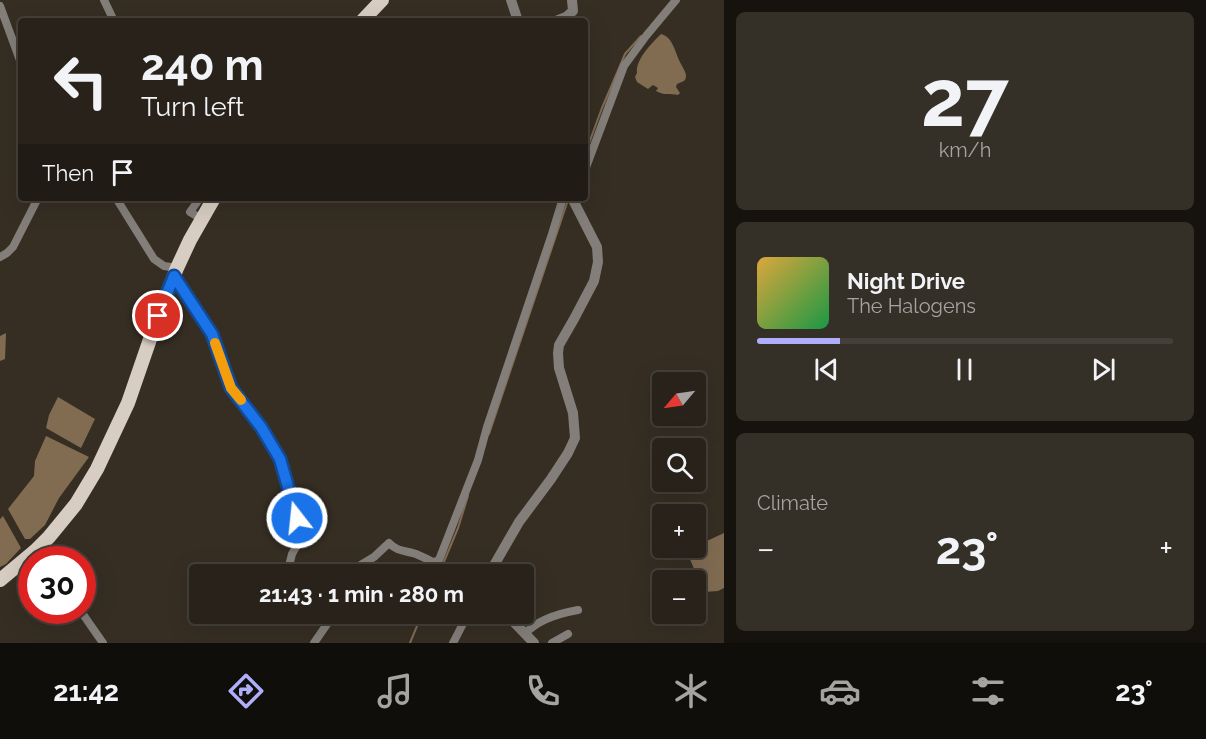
<!DOCTYPE html>
<html lang="en">
<head>
<meta charset="utf-8">
<style>
	:root { --surface:#28221a; --page:#342f27; --text:#f1f3f6; --muted:#a5a4a2; --line:#443f39; --accent:#aeaefb }
	body { margin:0; font-family:Raleway,sans-serif; background:var(--page); color:var(--text); height:100vh; display:flex; flex-direction:column; font-size:22px; white-space:nowrap }
	* { box-sizing:border-box; margin:0 }
	p { font-size:20px; color:var(--muted) }
	.icon { flex:none; width:33px; height:33px; fill:none; stroke:currentColor; stroke-width:2; stroke-linecap:round; stroke-linejoin:round }
	.map { position:relative; flex:1; overflow:hidden }
	.details { display:flex; flex-direction:column; gap:12px; padding:12px; background:#16130e; width:482px }
	.details>* { flex:none }
	.guide { position:absolute; left:18px; top:18px; width:570px; height:183px; border-radius:6px; box-shadow:0 6px 24px #0002,0 0 0 2px var(--line); background:#28221a; color:var(--text); overflow:hidden }
	.needle { width:39px; rotate:241deg }
	.controls { position:absolute; left:652px; top:372px; display:grid; gap:12px }
	.controls a { display:grid; place-items:center; width:54px; height:54px; border-radius:6px; background:var(--surface); box-shadow:0 6px 24px #0002,0 0 0 2px var(--line); font-size:30px }
	.speed { position:absolute; left:18px; top:546px; display:flex; gap:12px; font-size:30px; font-weight:700; text-align:center }
	.speed>* { display:grid; place-content:center; width:78px; height:78px; border-radius:50%; background:var(--surface); box-shadow:0 6px 24px #0002,0 0 0 2px var(--line); line-height:1 }
	.speed .limit { border:9px solid #d22; background:#fff; color:#111 }
	.pin { position:absolute; display:grid; place-items:center; width:51px; height:51px; color:#fff; margin:-26px; border:3px solid #fff; border-radius:50%; box-shadow:0 2px 6px #0007 }
	.me { position:absolute; width:66px; margin:-33px; rotate:344deg; stroke-linejoin:round; filter:drop-shadow(0 0 4px #0008) }
	.turn { display:flex; align-items:center; gap:21px; height:126px; padding:0 24px; font-size:27px }
	.turn .icon { width:78px; height:78px; stroke-width:2.5 }
	.turn b { display:block; font-size:42px; line-height:51px }
	.then { display:flex; align-items:center; height:57px; padding:0 24px; background:#0003; gap:12px; font-size:22px }
	.big { font-size:45px; font-weight:700; line-height:1.1 }
	.details .tile { flex:1; display:flex; flex-direction:column; justify-content:center; gap:9px; min-width:0; padding:0 21px; border-radius:9px; background:var(--page) }
	.details .dial { align-items:center; gap:0 }
	.dial b { font-size:78px; line-height:1 }
	.song { display:flex; align-items:center; gap:18px }
	.cover { width:72px; height:72px; border-radius:9px; background:linear-gradient(135deg,hsl(40 70% 55%),hsl(140 70% 35%)) }
	.played { height:6px; border-radius:3px; background:linear-gradient(90deg,var(--accent) 20%,var(--line) 20%) }
	.keys { display:flex; justify-content:space-around; direction:ltr }
	.heat { display:flex; justify-content:space-between; align-items:center; font-size:33px; direction:ltr }
	.trip { position:absolute; left:189px; top:564px; width:345px; height:60px; border-radius:6px; background:var(--surface); box-shadow:0 6px 24px #0002,0 0 0 2px var(--line); font-weight:700; line-height:60px; text-align:center }
	.tab-bar { display:flex; height:96px; justify-content:space-around; align-items:center; background:#100e0a; color:var(--muted) }
	.tab-bar .icon { width:42px; height:42px }
	.tab-bar .selected { color:var(--accent) }
	.tab-bar b { font-size:27px; color:var(--text) }
	main { display:flex; flex:1; min-height:0 }
	.map>svg:first-child { display:block }
	.water { fill:#816c52 }
	.lines { fill:none; stroke-linecap:round; stroke-linejoin:round }
	.stream { stroke:#816c52; stroke-width:2 }
	.minor { stroke:#837e79; stroke-width:8 }
	.tertiary { stroke:#837e79; stroke-width:10 }
	.primary { stroke:#d7cdc2; stroke-width:14 }
	.route-casing { stroke:#114b97; stroke-width:15 }
	.route { stroke:#1a73e8; stroke-width:10 }
	.slow { stroke:#f59e0b; stroke-width:10 }
</style>
</head>
<body>
<main>
<div class="map">
<svg width="725" height="643" viewBox="0 0 725 643">
	<rect width="100%" height="100%" fill="#362e23"/>
	<path class="water" d="M 661,34 C 673,37 675,52 680,62 C 682,67 686,71 686,76 C 686,78 685,80 684,81 L 677,84 L 676,87 L 680,93 L 678,95 C 669,93 665,96 656,91 L 658,88 L 653,85 L 648,89 L 637,82 L 635,77 L 637,73 C 635,60 652,43 661,34 Z
		M 6,333 L 5,359 L 0,361 L 0,336 Z
		M 58,397 L 95,419 L 81,448 L 46,428 L 49,415 Z
		M 46,436 L 89,457 L 59,498 L 45,525 L 30,539 L 25,539 L 8,509 L 34,476 L 35,461 Z
		M 3,516 L 21,548 L 6,564 L 0,567 L 0,519 Z
		M 724,533 L 724,588 L 718,591 L 704,592 L 686,550 L 696,548 L 696,546 Z"/>
	<g class="lines">
		<path class="stream" d="M 585,154 L 602,108 L 625,54 L 641,36
			M 489,434 L 568,200
			M 443,564 L 458,528 L 468,496
			M 410,643 L 422,614"/>
		<path class="minor" d="M 104,0 L 114,21
			M 0,6 L 21,63
			M 585,170 L 624,66 L 646,36 L 676,0
			M 116,198 L 154,259 L 164,266 L 177,268
			M 200,198 L 190,212 L 202,219
			M 0,257 L 7,253 L 13,247 L 38,198
			M 174,276 L 212,334 L 231,388 L 261,427 L 280,459 L 302,536 L 292,554 L 289,566
			M 432,563 L 439,560 L 478,460 L 487,427 L 552,234 L 563,198
			M 350,574 L 354,569 L 374,557 L 389,543 C 398,552 404,550 416,554 C 428,559 441,566 451,574
			M 80,610 L 103,643
			M 525,634 C 537,620 561,613 578,610
			M 314,643 L 334,614
			M 453,643 L 468,614
			M 552,643 L 568,634"/>
		<path class="tertiary" d="M 511,0 L 518,21
			M 556,21 L 566,17 L 573,11 L 572,0
			M 489,574 L 519,522 L 551,479 L 568,453 L 575,438 L 573,413 L 559,368 L 558,353 L 559,345 L 574,319 L 594,281 L 598,262 L 597,247 L 572,198
			M 506,614 L 534,643"/>
		<path class="primary" d="M 362,21 L 382,0
			M 0,580 L 35,551 L 49,537 L 76,504 L 97,469 L 128,403 L 158,316 L 177,268 L 190,240 L 214,198"/>
	</g>
	<g class="lines">
		<defs>
			<path id="route" d="M 158,316 L 174,276 L 212,334 L 231,388 L 261,427 L 280,459 L 297,518"/>
		</defs>
		<use href="#route" class="route-casing"/>
		<use href="#route" class="route"/>
		<path class="slow" d="M 215,343 L 231,388 L 241,400"/>
	</g>
</svg>
<div class="controls">
<a><svg class="needle" viewBox="-14 -14 28 28"><path d="M0-13l5 13h-10z" fill="#e53935"/><path d="M0 13l5-13h-10z" fill="#a5a4a2"/></svg></a>
<a><svg class="icon" aria-label="search" viewBox="0 0 24 24"><circle cx="10" cy="10" r="6"/><path d="M15 15l6 6"/></svg></a>
<a>+</a>
<a>−</a>
</div>
<div class="speed"><div class="limit">30</div></div>
<div class="pin" style="left:158px;top:316px;background:#d93025"><svg class="icon" aria-label="arrive" viewBox="0 0 24 24"><path d="M6 21V4h12l-3 4 3 4H6"/></svg></div>
<svg class="me" style="left:297px;top:518px" viewBox="-20 -20 40 40"><circle r="17" fill="#1a73e8" stroke="#fff" stroke-width="3"/><path d="M0-11L8 9 0 5-8 9z" fill="#fff"/></svg>
<div class="trip">21:43 · 1 min · 280 m</div>
<div class="guide">
<div class="turn"><svg class="icon" aria-label="left" viewBox="0 0 24 24"><path d="M17 20v-9H6M10 6l-5 5 5 5"/></svg><div><b>240 m</b>Turn left</div></div>
<div class="then">Then<svg class="icon" aria-label="arrive" viewBox="0 0 24 24"><path d="M6 21V4h12l-3 4 3 4H6"/></svg></div>
</div>
</div>
<section class="details">
<div class="tile dial"><b>27</b><p>km/h</p></div>
<div class="tile">
<div class="song"><i class="cover"></i><div><b>Night Drive</b><p>The Halogens</p></div></div>
<div class="played"></div>
<div class="keys"><svg class="icon" aria-label="previous" viewBox="0 0 24 24"><path d="M18 5L8 12l10 7zM5 5v14"/></svg><svg class="icon" aria-label="pause" viewBox="0 0 24 24"><path d="M8 5v14M16 5v14"/></svg><svg class="icon" aria-label="next" viewBox="0 0 24 24"><path d="M6 5l10 7-10 7zM19 5v14"/></svg></div>
</div>
<div class="tile"><p>Climate</p>
<div class="heat"><a>−</a><b class="big">23°</b><a>+</a></div>
</div>
</section>
</main>
<nav class="tab-bar">
<b>21:42</b>
<svg class="icon selected" aria-label="directions" viewBox="0 0 24 24"><path d="M12 3l9 9-9 9-9-9zM9 14v-3h6M13 9l2 2-2 2"/></svg>
<svg class="icon" aria-label="music" viewBox="0 0 24 24"><path d="M9 18V5l10-2v13"/><circle cx="6" cy="18" r="3"/><circle cx="16" cy="16" r="3"/></svg>
<svg class="icon" aria-label="phone" viewBox="0 0 24 24"><path d="M5 4h4l2 5-3 2q2 4 5 5l2-3 5 2v4C11 20 4 13 5 4z"/></svg>
<svg class="icon" aria-label="climate" viewBox="0 0 24 24"><path d="M12 3v18M4 7l16 10M4 17L20 7"/></svg>
<svg class="icon" aria-label="car" viewBox="0 0 24 24"><path d="M5 17H2v-5l4-1 3-4h7l3 4 3 1v5h-3M9 17h6M6 11h13"/><circle cx="7" cy="17" r="2"/><circle cx="17" cy="17" r="2"/></svg>
<svg class="icon" aria-label="filters" viewBox="0 0 24 24"><path d="M4 7h16M4 17h16"/><circle cx="9" cy="7" r="2"/><circle cx="15" cy="17" r="2"/></svg>
<b>23°</b>
</nav>
</body>
</html>
